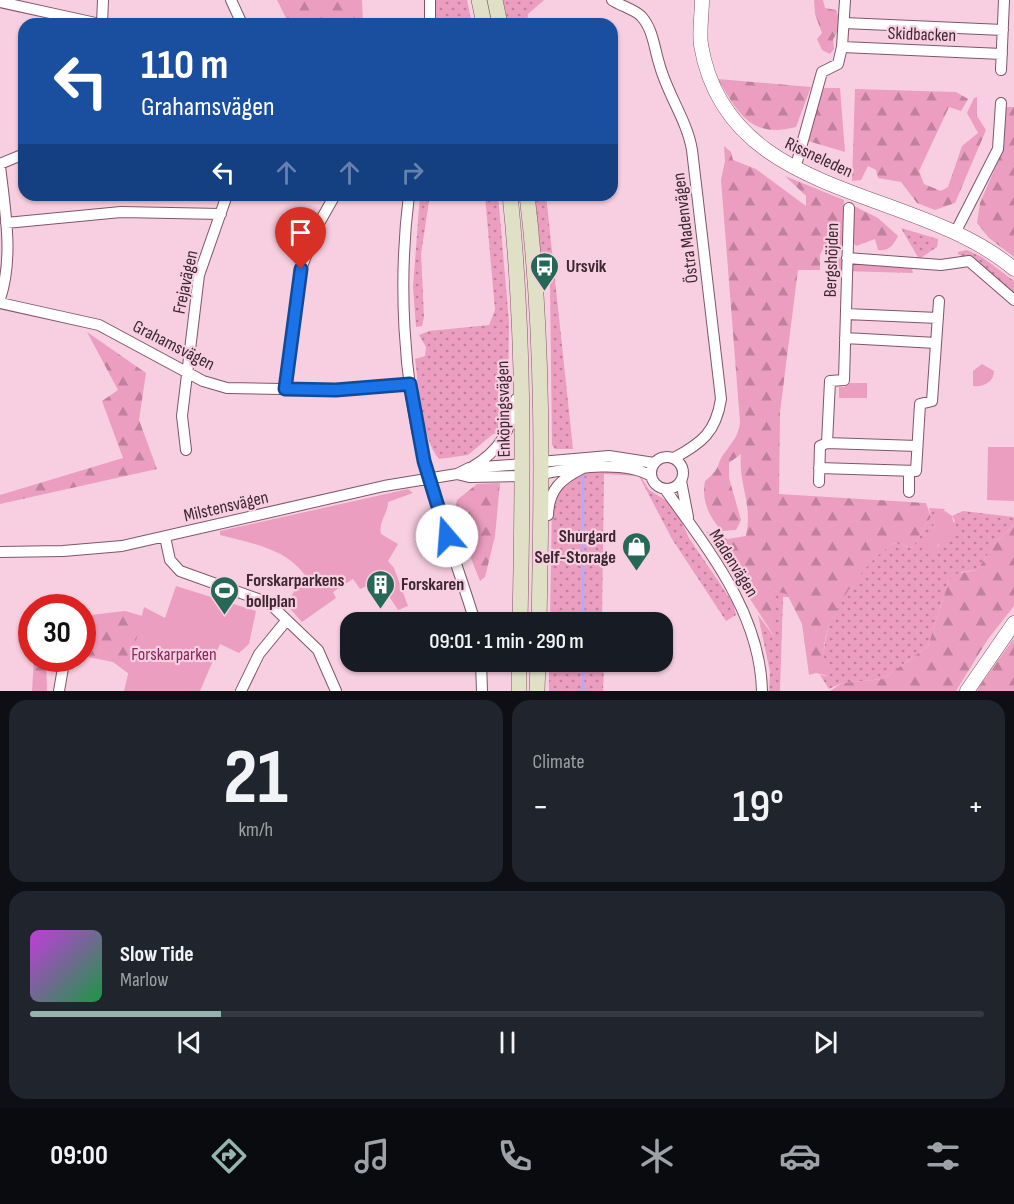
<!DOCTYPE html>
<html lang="en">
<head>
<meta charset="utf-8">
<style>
	:root { --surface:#171b24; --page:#20242c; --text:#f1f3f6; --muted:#9ea1a6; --line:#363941; --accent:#96b4ae }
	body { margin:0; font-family:"Sofia Sans Condensed",sans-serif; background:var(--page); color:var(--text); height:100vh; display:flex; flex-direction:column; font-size:22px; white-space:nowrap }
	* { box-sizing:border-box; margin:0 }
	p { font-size:20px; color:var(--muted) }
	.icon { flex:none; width:33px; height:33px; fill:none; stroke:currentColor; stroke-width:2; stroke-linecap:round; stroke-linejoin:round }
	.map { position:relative; height:691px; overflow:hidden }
	.details { display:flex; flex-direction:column; gap:9px; padding:9px; background:#0d0f14; flex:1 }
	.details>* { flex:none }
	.guide { position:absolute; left:18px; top:18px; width:600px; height:183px; border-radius:18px; box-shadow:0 2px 4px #0004; background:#1a4fa0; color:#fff; overflow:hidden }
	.speed { position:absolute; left:18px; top:594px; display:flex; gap:12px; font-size:30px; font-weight:700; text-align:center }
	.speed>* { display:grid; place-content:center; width:78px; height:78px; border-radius:50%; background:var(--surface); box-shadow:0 2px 4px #0004; line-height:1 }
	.speed .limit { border:9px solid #d22; background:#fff; color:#111 }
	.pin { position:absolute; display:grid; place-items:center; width:51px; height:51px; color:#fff; margin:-62px -26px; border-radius:50% 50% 50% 0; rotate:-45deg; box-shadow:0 0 6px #0007 }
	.pin .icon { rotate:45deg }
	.me { position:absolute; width:66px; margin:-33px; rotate:342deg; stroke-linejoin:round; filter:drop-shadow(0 0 4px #0008) }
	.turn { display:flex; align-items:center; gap:21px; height:126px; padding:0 24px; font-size:27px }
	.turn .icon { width:78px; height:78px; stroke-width:2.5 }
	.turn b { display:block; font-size:42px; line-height:51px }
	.lanes { display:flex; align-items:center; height:57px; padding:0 24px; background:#0003; justify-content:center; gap:30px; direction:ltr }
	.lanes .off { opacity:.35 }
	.big { font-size:45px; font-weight:600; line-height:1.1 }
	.details .widget { flex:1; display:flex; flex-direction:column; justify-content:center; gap:9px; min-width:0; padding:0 21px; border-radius:18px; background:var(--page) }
	.details .dial { align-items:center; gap:0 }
	.dial b { font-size:78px; line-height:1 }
	.song { display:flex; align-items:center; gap:18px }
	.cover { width:72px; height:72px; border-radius:9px; background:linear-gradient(135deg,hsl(290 70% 55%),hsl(140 70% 35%)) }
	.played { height:6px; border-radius:3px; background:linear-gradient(90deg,var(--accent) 20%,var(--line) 20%) }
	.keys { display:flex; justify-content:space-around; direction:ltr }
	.heat { display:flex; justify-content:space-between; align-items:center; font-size:33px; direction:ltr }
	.details .tiles { flex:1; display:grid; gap:9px; grid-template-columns:1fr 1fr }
	.widget:last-child { grid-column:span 2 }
	.trip { position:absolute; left:340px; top:612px; width:333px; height:60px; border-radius:18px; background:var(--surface); box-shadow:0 2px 4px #0004; font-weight:600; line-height:60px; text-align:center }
	.tab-bar { display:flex; height:96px; justify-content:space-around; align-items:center; background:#090b0e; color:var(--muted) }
	.tab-bar .icon { width:42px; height:42px }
	.tab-bar .on { color:var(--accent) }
	.tab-bar b { font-size:27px; color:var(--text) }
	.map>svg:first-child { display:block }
	.grass { fill:url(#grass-dots) }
	.forest { fill:url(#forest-firs) }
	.park { fill:#ec9ec0 }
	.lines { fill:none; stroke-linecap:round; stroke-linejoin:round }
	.stream { stroke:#b8aaf7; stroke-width:3 }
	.minor-casing { stroke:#815568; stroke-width:12 }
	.tertiary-casing { stroke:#815568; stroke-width:15 }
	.secondary-casing { stroke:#815568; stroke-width:16 }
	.minor { stroke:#fff; stroke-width:10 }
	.tertiary { stroke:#fff; stroke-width:14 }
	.secondary { stroke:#dfe0c6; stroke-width:15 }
	.route-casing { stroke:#114b97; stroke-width:15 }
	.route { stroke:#1a73e8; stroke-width:10 }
	.labels { text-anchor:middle; stroke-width:4.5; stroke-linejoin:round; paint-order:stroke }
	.street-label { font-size:18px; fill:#3c2830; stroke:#f8cfe0 }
	.poi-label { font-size:18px; font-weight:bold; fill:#3c2830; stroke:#f8cfe0; text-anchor:start }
	.park-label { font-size:18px; fill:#87285a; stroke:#f8cfe0 }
</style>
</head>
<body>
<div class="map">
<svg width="1014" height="691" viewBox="0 0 1014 691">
	<defs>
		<pattern id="grass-dots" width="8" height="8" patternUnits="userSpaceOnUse" patternTransform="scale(1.5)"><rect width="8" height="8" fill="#ec9ec0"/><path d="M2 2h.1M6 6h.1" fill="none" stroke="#c0819c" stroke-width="1.8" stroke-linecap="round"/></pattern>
		<pattern id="forest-firs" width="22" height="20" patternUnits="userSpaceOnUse" patternTransform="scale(1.5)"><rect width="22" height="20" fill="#ec9ec0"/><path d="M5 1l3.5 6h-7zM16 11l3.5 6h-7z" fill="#c0819c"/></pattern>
	</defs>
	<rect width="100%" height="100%" fill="#f8cfe0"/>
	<path class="grass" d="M 435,0 L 467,0 L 472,24 L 435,24 Z
		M 503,0 L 544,0 L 528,14 L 527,24 L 508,24 Z
		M 420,195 L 430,195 L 421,254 L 424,317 L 422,326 L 416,327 L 413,287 Z
		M 498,195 L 509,322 L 508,409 L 501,433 L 493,434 L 468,455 L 439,459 C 421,438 419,387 415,359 L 425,356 L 426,347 L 419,335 L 429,331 L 489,325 L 495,310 L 485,196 Z
		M 535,195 L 546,195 L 573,449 L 555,449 L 552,445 L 550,281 L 540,261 Z
		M 901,228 L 938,239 L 937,247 L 919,259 Z
		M 967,250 L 982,257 L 1014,281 L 1014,295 L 972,261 L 958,254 L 958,252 Z
		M 586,470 L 639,473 L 649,490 L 669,502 L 675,508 L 689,538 L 733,603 L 736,615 L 726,621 L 672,539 L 639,476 L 604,474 L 602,622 L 550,622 L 552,502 L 560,486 Z
		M 929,508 L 945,509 L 942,514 L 934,514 L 933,554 L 955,521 L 952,516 L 963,511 L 1014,517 L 1014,525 L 998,540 L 977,570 L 962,572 L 949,580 L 928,646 L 883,679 L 842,683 L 829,689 L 820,675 L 827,676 C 812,630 855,567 894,543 L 912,548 L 931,517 Z
		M 773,591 L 787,593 L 789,597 L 783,597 L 780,691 L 769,691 L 770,672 L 758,615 L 773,635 Z
		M 549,662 L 601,662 L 601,668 L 604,668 L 603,691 L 549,691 Z"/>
	<path class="forest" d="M 277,0 L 362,0 L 363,24 L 288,22 Z
		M 814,0 L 823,0 L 825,8 L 836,10 C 840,18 839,32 833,39 L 834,49 L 830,54 L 822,50 L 817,39 L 822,33 L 815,14 Z
		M 718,79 L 811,87 L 796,127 C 751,139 738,113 718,79 Z
		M 823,88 L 840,88 L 845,152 L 808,141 Z
		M 855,89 L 956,92 L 968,99 L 961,111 L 949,107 L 919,171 L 924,184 L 941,191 L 948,187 L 962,146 L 978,133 L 967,113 L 974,98 L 977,97 L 977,116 L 986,130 L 955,203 L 935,210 L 917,203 L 901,182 L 878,178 L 876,170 L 868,166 L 861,180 L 852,181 Z
		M 1005,107 L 1014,107 L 1014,257 L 989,238 L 977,223 L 980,203 L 1003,150 Z
		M 724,146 L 731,152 L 733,160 L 756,169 L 806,206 L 806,196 L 785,176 L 844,200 L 843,244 L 837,248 L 824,247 L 820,255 L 820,270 L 798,270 L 780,412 L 779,494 L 926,503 L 931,517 L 912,548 L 894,543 C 863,562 805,638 830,674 L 828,676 L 816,673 L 809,675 L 802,624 L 787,594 L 773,591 L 774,636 L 706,531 L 728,539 L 746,536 C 753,503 738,484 741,454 L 729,463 L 729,478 L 741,520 L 736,530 L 722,531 C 709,517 701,500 705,481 C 723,467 715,464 726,451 C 733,441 739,435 740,422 L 721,180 L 725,161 Z
		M 852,205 L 878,218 L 898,236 C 893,246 889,251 878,250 L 875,239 L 856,246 L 850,239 Z
		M 833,257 L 911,264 L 913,273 L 842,271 L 830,259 Z
		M 87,332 L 146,373 L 139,420 L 157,469 L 0,504 L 0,495 L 123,458 L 102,401 L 118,390 Z
		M 500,483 L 495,536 L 485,577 L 480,581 L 455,518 L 457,500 L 477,484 Z
		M 1014,525 L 1014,606 L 988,639 L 956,691 L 830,691 L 842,683 L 883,679 L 928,646 L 949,580 L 955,574 L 977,570 L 998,540 Z
		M 125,611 L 160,621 L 133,677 L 113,662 L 83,656 L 82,616 Z
		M 1014,638 L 1014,691 L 977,691 L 979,687 Z
		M 34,659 L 46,659 L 47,691 L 32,691 Z"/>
	<path class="park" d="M 982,364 L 994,371 C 994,382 984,387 973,386 L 973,371 Z
		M 846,383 L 867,383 L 867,398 L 839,398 L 839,387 L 845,387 Z
		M 988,447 L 1014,447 L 1014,501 L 987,500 Z
		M 408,489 L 413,493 L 388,502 C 388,514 378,522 381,534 L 398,544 L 388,561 L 394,568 L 408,606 L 398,610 L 379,581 L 360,589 L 353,579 L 333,592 L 336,598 L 302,622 L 286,604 L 305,575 C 285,548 250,543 220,535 L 220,531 Z
		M 945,511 L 952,516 L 956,532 L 950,541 L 938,545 L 937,552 L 929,555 L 922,550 L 922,546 L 933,533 L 934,514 Z
		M 176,586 L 256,611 L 249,644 L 239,653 L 220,644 L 200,691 L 124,691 L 144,607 L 165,618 Z"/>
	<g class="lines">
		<path class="stream" d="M 583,477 L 583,622
			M 583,662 L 583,691"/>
		<defs>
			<path id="minor" d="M 231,0 L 242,24
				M 430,0 L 430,24
				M 612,0 C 621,6 634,9 641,16 C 653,29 654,47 659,63 C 667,94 687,120 692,150 L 721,399 C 716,432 702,443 674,458
				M 0,2 L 100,24
				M 844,23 L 1003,30
				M 102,24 L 103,0
				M 842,47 L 1002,54
				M 1001,70 L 1004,0
				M 0,164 L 24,154
				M 0,166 C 5,210 14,257 0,299
				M 795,169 L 822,72 L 838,64 L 842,47 L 845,0
				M 409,195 C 398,282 403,376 424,462 C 438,516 459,569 475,622
				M 6,223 L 121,212 L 221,214
				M 956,231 L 998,149 L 1001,103
				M 847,258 L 941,265 L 969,261 L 1014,300
				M 0,303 L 99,325 L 203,381 L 227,388 L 337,390 L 410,384
				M 846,314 L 938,318
				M 845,338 L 936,343
				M 285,389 L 301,269 L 318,225 L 335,195
				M 827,443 L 917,446
				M 186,450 L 182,416 L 199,275 L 227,195
				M651 473a16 16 0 1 1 32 0a16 16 0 1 1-32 0Z
				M 540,462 L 609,456 L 654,463
				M 472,467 C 500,451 511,430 516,399
				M 819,468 L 916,471 L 920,404 L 932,401 L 939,301
				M 457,474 L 469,477 L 524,476
				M 540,474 C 571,469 623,459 651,476
				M 681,481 L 688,517
				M 819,482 L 820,446 L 827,443 L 830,381 L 844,380 L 849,208
				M 665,489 C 709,551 760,613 762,691
				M 909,492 L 909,471
				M 548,515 C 549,489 561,479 583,468
				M 165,537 L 170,560 L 180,571 L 269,603 L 318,650 L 336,691
				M 0,552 L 63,551 L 122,546 L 384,486 L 457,474 L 469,468 L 524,464
				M 481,662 L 482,691
				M 59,691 L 63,668
				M 241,691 L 259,654 L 286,621"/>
			<path id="tertiary" d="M 702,0 C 702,14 699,31 701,45 C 727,201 915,185 1014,269
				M 967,691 L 1014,623"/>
			<path id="secondary" d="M 479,0 L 484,24
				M 495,0 L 500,24
				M 510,195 C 525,338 523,479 520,622
				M 527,195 C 544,336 542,480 539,622
				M 519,691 L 519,662
				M 537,691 L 538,662"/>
		</defs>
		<use href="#minor" class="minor-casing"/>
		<use href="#tertiary" class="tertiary-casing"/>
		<use href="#secondary" class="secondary-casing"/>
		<use href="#minor" class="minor"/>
		<use href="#tertiary" class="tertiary"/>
		<use href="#secondary" class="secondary"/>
	</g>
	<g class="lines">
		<defs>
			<path id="route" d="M 301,269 L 285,389 L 336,390 L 410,384 L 424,461 L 447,536"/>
		</defs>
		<use href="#route" class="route-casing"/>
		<use href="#route" class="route"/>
	</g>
	<defs>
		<symbol id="bus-pin" viewBox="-11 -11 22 30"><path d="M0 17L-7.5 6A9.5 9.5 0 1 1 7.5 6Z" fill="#266755" stroke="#f8cfe0"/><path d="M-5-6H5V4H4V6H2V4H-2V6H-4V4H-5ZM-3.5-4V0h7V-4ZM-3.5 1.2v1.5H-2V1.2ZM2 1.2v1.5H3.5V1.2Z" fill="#fff"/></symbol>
		<symbol id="shop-pin" viewBox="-11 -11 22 30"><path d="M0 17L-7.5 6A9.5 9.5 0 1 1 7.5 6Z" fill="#266755" stroke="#f8cfe0"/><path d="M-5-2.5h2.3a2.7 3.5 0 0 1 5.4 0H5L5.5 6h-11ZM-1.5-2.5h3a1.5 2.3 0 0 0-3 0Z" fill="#fff"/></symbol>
		<symbol id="building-pin" viewBox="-11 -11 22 30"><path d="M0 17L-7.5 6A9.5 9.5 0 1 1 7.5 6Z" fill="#266755" stroke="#f8cfe0"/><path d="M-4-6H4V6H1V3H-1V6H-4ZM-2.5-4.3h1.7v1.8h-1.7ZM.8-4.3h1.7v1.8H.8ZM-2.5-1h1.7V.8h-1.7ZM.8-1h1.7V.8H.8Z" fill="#fff"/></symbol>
		<symbol id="stadium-pin" viewBox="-11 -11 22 30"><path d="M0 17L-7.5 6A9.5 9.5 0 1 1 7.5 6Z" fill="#266755" stroke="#f8cfe0"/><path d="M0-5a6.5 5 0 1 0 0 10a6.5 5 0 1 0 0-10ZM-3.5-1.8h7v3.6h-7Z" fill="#fff"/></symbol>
	</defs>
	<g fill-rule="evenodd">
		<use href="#bus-pin" x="528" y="250" width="33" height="45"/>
		<use href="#shop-pin" x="620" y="530" width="33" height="45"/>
		<use href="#building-pin" x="364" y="568" width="33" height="45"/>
		<use href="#stadium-pin" x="208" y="574" width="33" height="45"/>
	</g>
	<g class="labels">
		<g class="street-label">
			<text transform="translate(922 34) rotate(2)" y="6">Skidbacken</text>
			<text transform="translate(819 157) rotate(25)" y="6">Rissneleden</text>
			<text transform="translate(685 228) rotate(-97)" y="6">Östra Madenvägen</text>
			<text transform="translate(831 260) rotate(-88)" y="6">Bergshöjden</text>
			<text transform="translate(185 282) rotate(-78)" y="6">Frejavägen</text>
			<text transform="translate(174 345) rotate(27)" y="6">Grahamsvägen</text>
			<text transform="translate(503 409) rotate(-91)" y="6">Enköpingsvägen</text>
			<text transform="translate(226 506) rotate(-13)" y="6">Milstensvägen</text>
			<text transform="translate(734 563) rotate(58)" y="6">Madenvägen</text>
		</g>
		<g class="poi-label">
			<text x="566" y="272">Ursvik</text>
			<text x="616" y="542" text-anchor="end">Shurgard<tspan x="616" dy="21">Self-Storage</tspan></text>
			<text x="246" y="586">Forskarparkens<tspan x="246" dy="21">bollplan</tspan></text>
			<text x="401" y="590">Forskaren</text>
		</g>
		<g class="park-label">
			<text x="174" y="660">Forskarparken</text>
		</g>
	</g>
</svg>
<div class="speed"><div class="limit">30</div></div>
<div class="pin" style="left:301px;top:269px;background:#d93025"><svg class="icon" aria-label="arrive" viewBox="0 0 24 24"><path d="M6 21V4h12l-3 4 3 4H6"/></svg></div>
<svg class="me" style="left:447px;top:536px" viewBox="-20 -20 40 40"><circle r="19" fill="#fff"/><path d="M0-13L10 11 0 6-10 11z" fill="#1a73e8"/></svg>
<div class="trip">09:01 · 1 min · 290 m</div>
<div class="guide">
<div class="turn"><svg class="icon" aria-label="left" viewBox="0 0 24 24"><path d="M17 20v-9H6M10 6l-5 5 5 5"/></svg><div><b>110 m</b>Grahamsvägen</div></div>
<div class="lanes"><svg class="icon" aria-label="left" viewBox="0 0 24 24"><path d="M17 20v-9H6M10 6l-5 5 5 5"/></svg><svg class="icon off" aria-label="ahead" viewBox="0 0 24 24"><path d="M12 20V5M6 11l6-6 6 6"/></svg><svg class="icon off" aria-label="ahead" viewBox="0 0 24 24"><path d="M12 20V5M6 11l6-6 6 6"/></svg><svg class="icon off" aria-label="right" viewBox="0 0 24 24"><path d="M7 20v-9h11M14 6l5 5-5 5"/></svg></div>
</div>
</div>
<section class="details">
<div class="tiles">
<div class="widget dial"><b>21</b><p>km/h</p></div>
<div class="widget"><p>Climate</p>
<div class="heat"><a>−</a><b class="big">19°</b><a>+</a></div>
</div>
<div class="widget">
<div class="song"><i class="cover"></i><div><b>Slow Tide</b><p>Marlow</p></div></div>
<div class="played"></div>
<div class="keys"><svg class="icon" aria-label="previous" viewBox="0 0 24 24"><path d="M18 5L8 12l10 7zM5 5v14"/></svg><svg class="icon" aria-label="pause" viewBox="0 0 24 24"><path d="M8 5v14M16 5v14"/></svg><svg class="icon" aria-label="next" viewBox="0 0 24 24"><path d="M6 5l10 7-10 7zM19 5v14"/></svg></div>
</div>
</div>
</section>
<nav class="tab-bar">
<b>09:00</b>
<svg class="icon on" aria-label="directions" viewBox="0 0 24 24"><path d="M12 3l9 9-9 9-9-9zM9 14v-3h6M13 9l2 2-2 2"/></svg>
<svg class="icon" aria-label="music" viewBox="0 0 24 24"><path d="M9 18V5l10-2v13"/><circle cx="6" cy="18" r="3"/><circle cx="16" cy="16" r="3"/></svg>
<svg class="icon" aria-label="phone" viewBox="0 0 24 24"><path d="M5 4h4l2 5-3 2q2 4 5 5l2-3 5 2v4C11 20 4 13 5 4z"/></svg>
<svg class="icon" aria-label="climate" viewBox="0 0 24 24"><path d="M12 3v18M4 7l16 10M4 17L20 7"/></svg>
<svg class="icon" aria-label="car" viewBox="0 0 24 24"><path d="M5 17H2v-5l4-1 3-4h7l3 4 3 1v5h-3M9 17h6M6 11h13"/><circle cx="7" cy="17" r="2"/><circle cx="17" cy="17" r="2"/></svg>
<svg class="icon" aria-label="filters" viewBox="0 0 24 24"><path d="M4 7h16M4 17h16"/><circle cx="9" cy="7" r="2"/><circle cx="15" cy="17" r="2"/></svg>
</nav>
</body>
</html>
